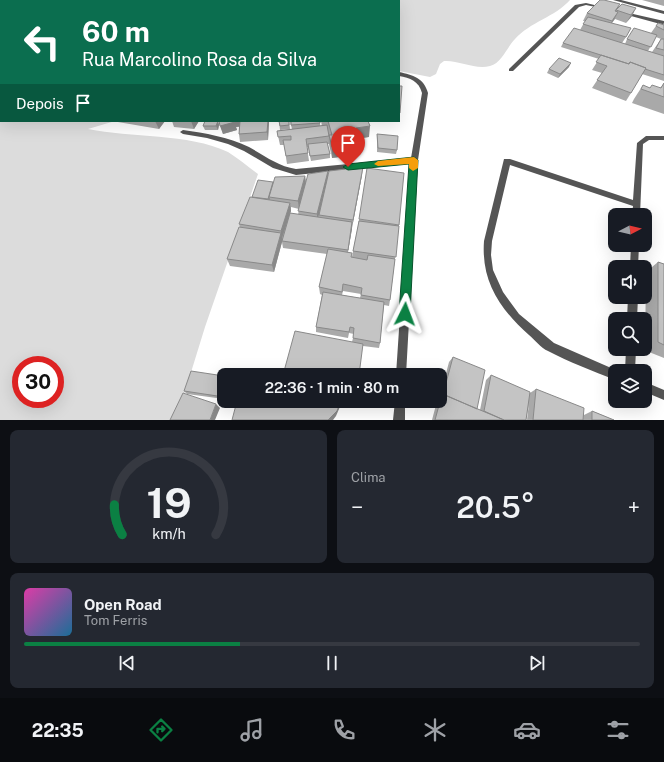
<!DOCTYPE html>
<html lang="pt">
<head>
<meta charset="utf-8">
<style>
	:root { --surface:#171b24; --page:#242831; --text:#f1f3f6; --muted:#9ea1a6; --line:#363941; --accent:#0b8043 }
	body { margin:0; font-family:"Public Sans",sans-serif; background:var(--page); color:var(--text); height:100vh; display:flex; flex-direction:column; font-size:15px; white-space:nowrap }
	* { box-sizing:border-box; margin:0 }
	p { font-size:13px; color:var(--muted) }
	.icon { flex:none; width:22px; height:22px; fill:none; stroke:currentColor; stroke-width:2; stroke-linecap:round; stroke-linejoin:round }
	.map { position:relative; height:420px; overflow:hidden }
	.details { display:flex; flex-direction:column; gap:10px; padding:10px; background:#0d0f14; flex:1 }
	.details>* { flex:none }
	.top-card { position:absolute; left:0px; top:0px; width:400px; height:122px; box-shadow:0 4px 16px #0002; background:#0b6e4f; color:#fff; overflow:hidden }
	.needle { width:26px; rotate:83deg }
	.controls { position:absolute; left:608px; top:208px; display:grid; gap:8px }
	.controls a { display:grid; place-items:center; width:44px; height:44px; border-radius:8px; background:var(--surface); box-shadow:0 4px 16px #0002; font-size:20px }
	.speed { position:absolute; left:12px; top:356px; display:flex; gap:8px; font-size:20px; font-weight:700; text-align:center }
	.speed>* { display:grid; place-content:center; width:52px; height:52px; border-radius:50%; background:var(--surface); box-shadow:0 4px 16px #0002; line-height:1 }
	.speed .limit { border:6px solid #d22; background:#fff; color:#111 }
	.pin { position:absolute; display:grid; place-items:center; width:34px; height:34px; color:#fff; margin:-41px -17px; border-radius:50% 50% 50% 0; rotate:-45deg; box-shadow:0 0 4px #0007 }
	.pin .icon { rotate:45deg }
	.me { position:absolute; width:44px; margin:-22px; rotate:3deg; stroke-linejoin:round; filter:drop-shadow(0 0 3px #0008) }
	.turn { display:flex; align-items:center; gap:14px; height:84px; padding:0 16px; font-size:18px }
	.turn .icon { width:52px; height:52px; stroke-width:2.5 }
	.turn b { display:block; font-size:28px; line-height:34px }
	.then { display:flex; align-items:center; height:38px; padding:0 16px; background:#0003; gap:8px; font-size:15px }
	.big { font-size:30px; font-weight:600; line-height:1.1 }
	.details .tile { flex:1; display:flex; flex-direction:column; justify-content:center; gap:6px; min-width:0; padding:0 14px; border-radius:8px; background:var(--page) }
	.details .dial { align-items:center; gap:0 }
	.dial svg { height:104px; overflow:visible; fill:none; stroke:var(--line); stroke-width:7; stroke-linecap:round; text-anchor:middle }
	.dial text { fill:var(--text); stroke:none }
	.song { display:flex; align-items:center; gap:12px }
	.cover { width:48px; height:48px; border-radius:6px; background:linear-gradient(135deg,hsl(320 70% 55%),hsl(200 70% 35%)) }
	.played { height:4px; border-radius:2px; background:linear-gradient(90deg,var(--accent) 35%,var(--line) 35%) }
	.keys { display:flex; justify-content:space-around; direction:ltr }
	.heat { display:flex; justify-content:space-between; align-items:center; font-size:22px; direction:ltr }
	.details .tiles { flex:1; display:grid; gap:10px; grid-template-columns:1fr 1fr }
	.tile:last-child { grid-column:span 2 }
	.trip { position:absolute; left:217px; top:368px; width:230px; height:40px; border-radius:8px; background:var(--surface); box-shadow:0 4px 16px #0002; font-weight:600; line-height:40px; text-align:center }
	.tabs { display:flex; height:64px; justify-content:space-around; align-items:center; background:#090b0e; color:var(--muted) }
	.tabs .icon { width:28px; height:28px }
	.tabs .active { color:var(--accent) }
	.tabs b { font-size:18px; color:var(--text) }
	.map>svg:first-child { display:block }
	.green { fill:#dcdcdc; fill-rule:evenodd }
	.lines { fill:none; stroke-linecap:round; stroke-linejoin:round }
	.service { fill:#555; fill-rule:evenodd }
	.minor { fill:#555; fill-rule:evenodd }
	.wall { fill:#a9a9a9; fill-rule:evenodd }
	.shaded-wall { fill:#898989 }
	.building { fill:#c4c4c4; stroke:#898989 }
	.route { fill:#0b8043; stroke:#07532c }
	.slow { fill:#f59e0b }
</style>
</head>
<body>
<div class="map">
<svg width="664" height="420" viewBox="0 0 664 420">
	<rect width="100%" height="100%" fill="#fff"/>
	<path class="green" d="M 0,0 L 570,0 C 555,17 530,22 515,39 C 507,47 502,63 490,66 C 475,70 459,60 444,61 L 440,64 L 436,74 L 430,77 L 399,71 L 399,1 L 1,1 L 1,30 Z
		M 0,45 L 1,121 L 115,121 L 88,129 C 131,138 188,133 228,152 C 238,158 248,167 258,174 L 205,327 L 184,395 L 179,420 L 0,420 ZM 21,365 L 55,365 L 55,399 L 21,399 Z"/>
	<g class="lines">
		<path class="service" d="M 613,0 L 621,0 L 664,11 L 664,14 Z
			M 646,136 L 664,136 L 664,140 L 649,140 L 643,144 L 640,215 L 632,215 L 633,206 L 510,165 L 492,241 L 491,255 L 493,270 L 503,292 L 519,314 L 554,343 L 618,371 L 615,371 L 615,380 C 593,371 569,362 548,351 C 541,348 535,340 529,335 C 500,309 481,282 484,241 L 504,159 L 510,159 L 633,200 L 637,143 Z
			M 631,245 L 639,245 L 638,267 L 630,267 Z
			M 628,297 L 638,297 L 637,319 L 627,319 Z
			M 626,349 L 636,349 L 635,371 L 625,371 Z
			M 645,382 L 664,390 L 664,400 L 645,392 Z"/>
		<path class="minor" d="M 586,3 L 607,8 L 605,9 L 586,5 L 579,7 L 513,71 L 509,71 L 509,69 L 575,5 Z
			M 620,11 L 664,21 L 664,25 L 620,13 Z
			M 0,34 L 1,34 L 1,38 L 0,38 Z
			M 399,72 C 413,75 424,78 428,93 L 418,160 L 406,375 L 396,375 L 410,163 L 296,175 L 273,168 L 244,151 L 228,144 L 207,138 L 183,134 L 180,132 L 183,130 C 205,133 228,137 249,147 C 265,156 278,166 296,169 L 411,158 L 422,93 C 419,81 410,78 399,76 Z
			M 395,401 L 405,401 L 405,420 L 393,420 Z"/>
	</g>
	<path class="wall" d="M 642,0 L 664,0 L 664,6 Z
		M 620,4 L 616,11 L 622,4 L 632,16 L 626,23 L 615,19 L 612,23 L 626,37 L 622,43 L 625,44 L 627,39 L 651,33 L 658,23 L 663,24 L 664,23 L 664,81 L 642,74 L 631,93 L 626,101 L 592,88 L 602,73 L 592,70 L 599,59 L 561,47 L 563,43 L 580,30 L 585,21 L 583,21 L 587,13 ZM 656,37 L 661,39 L 652,52 L 648,51 Z
		M 569,67 L 558,78 L 547,73 L 549,69 Z
		M 664,83 L 664,114 L 632,103 L 634,99 L 643,85 L 650,88 L 660,88 Z
		M 112,121 L 165,121 L 159,129 Z
		M 172,121 L 199,121 L 194,129 L 174,127 Z
		M 218,121 L 219,125 L 218,130 L 205,130 L 203,126 Z
		M 219,121 L 269,121 L 268,140 L 240,142 L 239,134 L 239,127 L 236,127 L 237,130 L 223,134 Z
		M 279,121 L 289,121 L 290,129 L 280,130 Z
		M 290,121 L 320,121 L 320,126 L 322,126 L 321,121 L 368,121 L 369,137 L 360,138 L 361,154 L 332,158 L 329,144 L 327,144 L 330,154 L 330,158 L 311,161 L 308,147 L 307,147 L 309,161 L 287,164 L 284,145 L 280,145 L 277,131 L 292,129 Z
		M 377,134 L 397,150 L 396,154 L 377,152 Z
		M 328,171 L 328,178 L 362,175 L 352,228 L 348,252 L 352,257 L 353,251 L 358,226 L 359,219 L 399,225 L 390,300 L 389,306 L 384,305 L 380,343 L 379,348 L 363,346 L 352,342 L 354,334 L 349,333 L 348,338 L 316,332 L 316,327 L 322,295 L 320,294 L 319,287 L 327,254 L 283,248 L 282,242 L 274,272 L 230,266 L 227,259 L 240,227 L 239,224 L 273,182 L 305,176 L 306,183 ZM 291,207 L 299,209 L 298,215 L 290,213 L 291,211 ZM 343,291 L 361,294 L 360,298 L 342,295 Z
		M 658,262 L 664,264 L 664,358 L 644,350 L 645,349 L 646,272 Z
		M 453,357 L 477,409 L 480,410 L 486,380 L 491,375 L 530,393 L 536,389 L 584,415 L 592,411 L 614,420 L 527,420 L 529,403 L 526,420 L 432,420 L 437,401 L 440,401 L 440,396 L 449,362 Z
		M 224,376 L 224,399 L 187,394 L 184,391 Z"/>
	<path class="shaded-wall" d="M 636,8 L 632,16 L 626,23 L 631,15 Z
		M 618,12 L 614,20 L 608,28 L 612,21 Z
		M 571,63 L 569,67 L 558,78 L 560,74 Z
		M 155,121 L 165,121 L 159,129 Z
		M 191,121 L 199,121 L 194,129 Z
		M 218,121 L 219,125 L 218,130 L 216,126 Z
		M 234,121 L 240,121 L 241,126 L 236,127 L 237,130 L 223,134 L 220,126 Z
		M 268,121 L 269,121 L 268,140 L 267,132 Z
		M 370,126 L 369,137 L 356,139 L 356,128 Z
		M 362,143 L 361,154 L 332,158 L 332,147 Z
		M 363,167 L 362,175 L 352,228 L 353,220 Z
		M 328,171 L 328,179 L 317,222 L 317,214 Z
		M 305,176 L 306,183 L 299,209 L 298,201 Z
		M 273,182 L 274,186 L 269,197 L 270,199 L 268,203 L 268,199 Z
		M 290,203 L 291,211 L 282,238 L 283,240 L 282,241 L 282,242 L 274,272 L 272,265 L 281,233 L 281,231 Z
		M 352,222 L 352,229 L 347,257 Z
		M 341,401 L 342,401 L 342,402 L 336,416 L 333,420 L 328,420 Z
		M 216,404 L 220,408 L 215,420 L 210,420 Z"/>
	<path class="building" d="M 600,0 L 604,0 L 620,4 L 615,11 L 618,12 L 612,21 L 587,13 Z
		M 622,4 L 636,8 L 631,15 L 616,10 Z
		M 588,17 L 631,28 L 626,37 L 583,24 Z
		M 658,23 L 664,25 L 664,30 L 656,26 Z
		M 574,28 L 664,56 L 664,75 L 645,69 L 646,68 L 630,62 L 629,64 L 563,43 Z
		M 634,28 L 657,35 L 651,47 L 627,39 Z
		M 661,39 L 664,39 L 664,50 L 656,48 Z
		M 601,55 L 629,64 L 630,62 L 646,68 L 631,93 L 597,80 L 607,66 L 596,62 Z
		M 559,58 L 571,63 L 560,74 L 549,69 Z
		M 664,83 L 664,97 L 641,89 L 643,85 L 650,88 L 652,85 L 661,88 Z
		M 399,86 L 402,86 L 400,113 L 399,113 Z
		M 205,121 L 218,121 L 216,126 L 203,126 Z
		M 219,121 L 234,121 L 235,122 L 220,126 Z
		M 240,121 L 268,121 L 267,132 L 239,134 Z
		M 279,121 L 289,121 L 289,125 L 280,126 Z
		M 291,121 L 320,121 L 320,123 L 291,125 Z
		M 328,121 L 368,121 L 370,126 L 356,128 L 362,143 L 332,147 L 329,135 L 332,135 Z
		M 327,125 L 329,136 L 306,139 L 308,153 L 286,156 L 283,140 L 291,140 L 291,136 L 278,137 L 277,131 Z
		M 377,134 L 398,136 L 397,150 L 378,148 Z
		M 327,142 L 330,154 L 310,156 L 308,144 Z
		M 363,167 L 353,220 L 319,215 L 329,171 Z
		M 367,168 L 404,173 L 399,225 L 359,219 Z
		M 328,171 L 317,214 L 298,211 L 308,174 Z
		M 305,176 L 298,201 L 269,197 L 275,177 Z
		M 258,180 L 273,182 L 268,199 L 252,197 Z
		M 250,197 L 290,203 L 281,231 L 239,224 Z
		M 290,213 L 352,222 L 348,250 L 282,241 Z
		M 359,221 L 399,226 L 396,257 L 353,251 Z
		M 239,227 L 281,233 L 272,265 L 227,259 Z
		M 328,249 L 352,253 L 351,257 L 367,260 L 368,255 L 395,259 L 390,300 L 361,295 L 362,288 L 343,284 L 342,292 L 319,287 Z
		M 658,262 L 664,264 L 664,345 L 658,342 Z
		M 323,292 L 384,302 L 380,343 L 353,338 L 354,328 L 350,327 L 349,332 L 316,327 Z
		M 295,331 L 363,344 L 359,375 L 283,375 Z
		M 453,357 L 485,370 L 477,409 L 443,394 Z
		M 191,371 L 224,376 L 224,397 L 184,391 Z
		M 491,375 L 530,392 L 526,420 L 504,420 L 484,411 Z
		M 536,389 L 584,408 L 583,420 L 533,420 Z
		M 183,393 L 216,404 L 210,420 L 170,420 Z
		M 442,394 L 504,420 L 435,420 Z
		M 237,401 L 341,401 L 337,411 L 328,420 L 232,420 Z
		M 592,411 L 614,420 L 592,420 Z"/>
	<path class="route" d="M 414,157 L 418,160 L 410,314 L 409,317 L 405,319 L 401,317 L 399,314 L 409,164 L 348,170 L 343,167 L 348,164 Z"/>
	<path class="slow" d="M 414,157 L 418,160 L 418,168 L 413,171 L 409,168 L 409,164 L 378,166 L 374,164 L 378,161 Z"/>
</svg>
<div class="controls">
<a><svg class="needle" viewBox="-14 -14 28 28"><path d="M0-13l5 13h-10z" fill="#e53935"/><path d="M0 13l5-13h-10z" fill="#9ea1a6"/></svg></a>
<a><svg class="icon" aria-label="sound" viewBox="0 0 24 24"><path d="M4 9h4l5-4v14l-5-4H4zM17 9q2 3 0 6"/></svg></a>
<a><svg class="icon" aria-label="search" viewBox="0 0 24 24"><circle cx="10" cy="10" r="6"/><path d="M15 15l6 6"/></svg></a>
<a><svg class="icon" aria-label="layers" viewBox="0 0 24 24"><path d="M12 4l9 5-9 5-9-5zM3 14l9 5 9-5"/></svg></a>
</div>
<div class="speed"><div class="limit">30</div></div>
<div class="pin" style="left:348px;top:167px;background:#d93025"><svg class="icon" aria-label="arrive" viewBox="0 0 24 24"><path d="M6 21V4h12l-3 4 3 4H6"/></svg></div>
<svg class="me" style="left:405px;top:314px" viewBox="-20 -20 40 40"><path d="M0-17L14 15 0 8-14 15z" fill="#0b8043" stroke="#fff" stroke-width="4"/></svg>
<div class="trip">22:36 · 1 min · 80 m</div>
<div class="top-card">
<div class="turn"><svg class="icon" aria-label="left" viewBox="0 0 24 24"><path d="M17 20v-9H6M10 6l-5 5 5 5"/></svg><div><b>60 m</b>Rua Marcolino Rosa da Silva</div></div>
<div class="then">Depois<svg class="icon" aria-label="arrive" viewBox="0 0 24 24"><path d="M6 21V4h12l-3 4 3 4H6"/></svg></div>
</div>
</div>
<section class="details">
<div class="tiles">
<div class="tile dial"><svg viewBox="0 0 100 80">
<path d="M14 69A42 42 0 1 1 86 69"/>
<path d="M14 69A42 42 0 0 1 8 46" stroke="#0b8043"/>
<text x="50" y="56" font-size="32" font-weight="700">19</text>
<text x="50" y="72" font-size="11">km/h</text>
</svg></div>
<div class="tile"><p>Clima</p>
<div class="heat"><a>−</a><b class="big">20.5°</b><a>+</a></div>
</div>
<div class="tile">
<div class="song"><i class="cover"></i><div><b>Open Road</b><p>Tom Ferris</p></div></div>
<div class="played"></div>
<div class="keys"><svg class="icon" aria-label="previous" viewBox="0 0 24 24"><path d="M18 5L8 12l10 7zM5 5v14"/></svg><svg class="icon" aria-label="pause" viewBox="0 0 24 24"><path d="M8 5v14M16 5v14"/></svg><svg class="icon" aria-label="next" viewBox="0 0 24 24"><path d="M6 5l10 7-10 7zM19 5v14"/></svg></div>
</div>
</div>
</section>
<nav class="tabs">
<b>22:35</b>
<svg class="icon active" aria-label="directions" viewBox="0 0 24 24"><path d="M12 3l9 9-9 9-9-9zM9 14v-3h6M13 9l2 2-2 2"/></svg>
<svg class="icon" aria-label="music" viewBox="0 0 24 24"><path d="M9 18V5l10-2v13"/><circle cx="6" cy="18" r="3"/><circle cx="16" cy="16" r="3"/></svg>
<svg class="icon" aria-label="phone" viewBox="0 0 24 24"><path d="M5 4h4l2 5-3 2q2 4 5 5l2-3 5 2v4C11 20 4 13 5 4z"/></svg>
<svg class="icon" aria-label="climate" viewBox="0 0 24 24"><path d="M12 3v18M4 7l16 10M4 17L20 7"/></svg>
<svg class="icon" aria-label="car" viewBox="0 0 24 24"><path d="M5 17H2v-5l4-1 3-4h7l3 4 3 1v5h-3M9 17h6M6 11h13"/><circle cx="7" cy="17" r="2"/><circle cx="17" cy="17" r="2"/></svg>
<svg class="icon" aria-label="filters" viewBox="0 0 24 24"><path d="M4 7h16M4 17h16"/><circle cx="9" cy="7" r="2"/><circle cx="15" cy="17" r="2"/></svg>
</nav>
</body>
</html>
